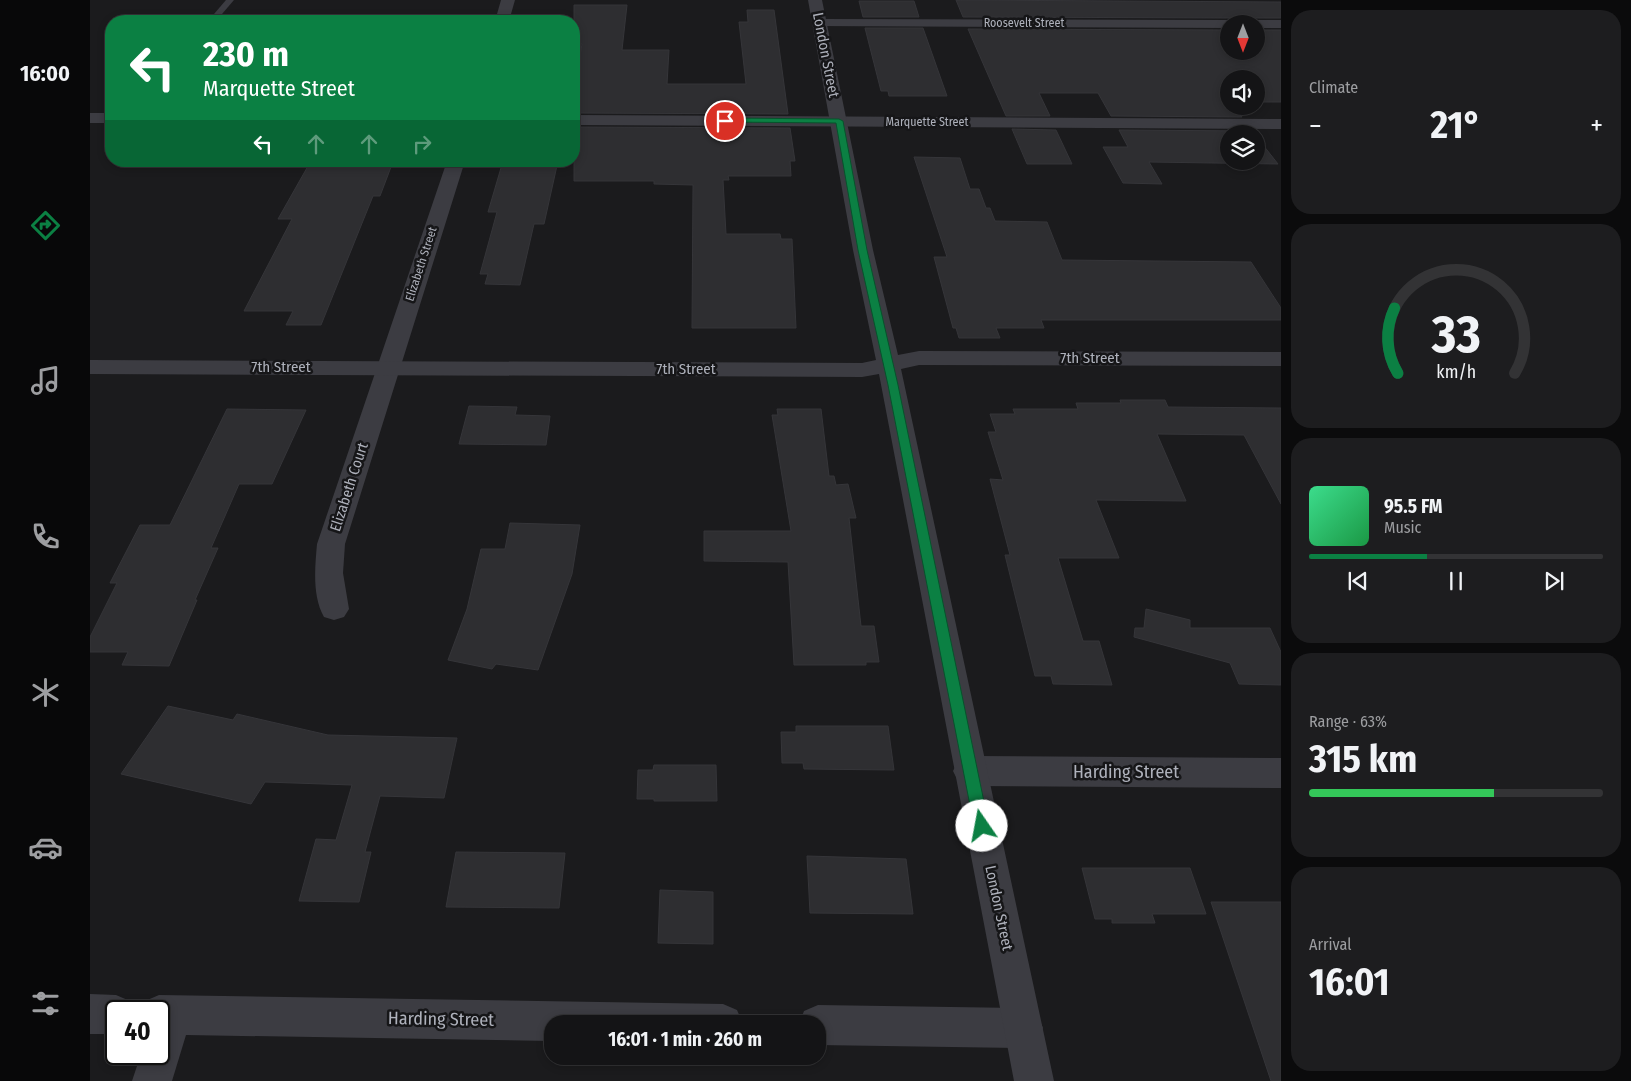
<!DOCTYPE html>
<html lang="en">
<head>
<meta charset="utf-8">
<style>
	:root { --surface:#141416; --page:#1d1d1f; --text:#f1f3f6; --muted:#9d9ea1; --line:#333335; --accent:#0b8043 }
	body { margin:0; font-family:"Fira Sans Condensed",sans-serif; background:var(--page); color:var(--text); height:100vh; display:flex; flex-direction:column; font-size:19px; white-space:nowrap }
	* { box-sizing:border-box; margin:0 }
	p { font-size:16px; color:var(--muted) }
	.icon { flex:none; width:28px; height:28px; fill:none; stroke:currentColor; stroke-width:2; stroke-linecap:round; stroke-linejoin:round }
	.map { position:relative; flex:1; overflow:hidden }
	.details { display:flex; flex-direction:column; gap:10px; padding:10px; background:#0b0b0c; width:350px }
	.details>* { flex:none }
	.top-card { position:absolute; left:15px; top:15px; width:475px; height:152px; border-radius:20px; box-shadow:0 2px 8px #0003,0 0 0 1px var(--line); background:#0b8043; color:#fff; overflow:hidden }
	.needle { width:32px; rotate:180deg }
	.tools { position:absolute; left:1130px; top:15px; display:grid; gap:10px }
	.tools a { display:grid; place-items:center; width:45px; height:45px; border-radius:50%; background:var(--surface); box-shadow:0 2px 8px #0003,0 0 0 1px var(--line); font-size:25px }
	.speed { position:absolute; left:15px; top:1000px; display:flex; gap:10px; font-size:25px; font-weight:700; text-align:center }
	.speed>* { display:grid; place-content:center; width:65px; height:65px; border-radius:50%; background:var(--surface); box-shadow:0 2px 8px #0003,0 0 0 1px var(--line); line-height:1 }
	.speed .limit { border:2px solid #111; border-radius:8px; background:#fff; color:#111 }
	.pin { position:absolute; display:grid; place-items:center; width:42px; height:42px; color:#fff; margin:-21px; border:2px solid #fff; border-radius:50%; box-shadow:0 1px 5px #0007 }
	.me { position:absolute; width:55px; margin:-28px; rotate:348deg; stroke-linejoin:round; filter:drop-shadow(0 0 4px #0008) }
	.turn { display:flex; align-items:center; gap:18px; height:105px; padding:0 15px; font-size:22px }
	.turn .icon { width:65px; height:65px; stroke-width:2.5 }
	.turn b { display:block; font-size:35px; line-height:42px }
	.lanes { display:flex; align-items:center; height:48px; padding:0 15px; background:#0003; justify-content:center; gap:25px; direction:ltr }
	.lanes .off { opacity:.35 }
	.big { font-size:38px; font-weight:700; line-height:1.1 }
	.details .card { flex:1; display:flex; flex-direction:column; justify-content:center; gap:8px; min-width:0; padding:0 18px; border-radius:20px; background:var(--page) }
	.details .dial { align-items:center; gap:0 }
	.dial svg { height:130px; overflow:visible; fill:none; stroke:var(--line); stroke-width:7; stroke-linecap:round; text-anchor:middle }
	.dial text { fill:var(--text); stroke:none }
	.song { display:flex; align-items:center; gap:15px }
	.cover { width:60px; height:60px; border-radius:8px; background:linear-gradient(135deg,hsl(150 70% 55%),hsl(140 70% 35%)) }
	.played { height:5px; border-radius:2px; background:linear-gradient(90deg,var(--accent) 40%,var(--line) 40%) }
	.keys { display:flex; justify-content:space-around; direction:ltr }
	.heat { display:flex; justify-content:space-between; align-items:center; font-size:28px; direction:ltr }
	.charge { height:8px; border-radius:4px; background:linear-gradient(90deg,#34c759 63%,var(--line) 0) }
	.trip { position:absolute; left:454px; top:1015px; width:282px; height:50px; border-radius:20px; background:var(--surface); box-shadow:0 2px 8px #0003,0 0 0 1px var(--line); font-weight:700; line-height:50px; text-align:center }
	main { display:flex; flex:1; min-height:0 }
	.tabs { display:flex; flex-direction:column; width:90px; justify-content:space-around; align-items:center; background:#080809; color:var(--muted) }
	.tabs .icon { width:35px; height:35px }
	.tabs .current { color:var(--accent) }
	.tabs b { font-size:22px; color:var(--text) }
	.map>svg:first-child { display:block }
	.building { fill:#2e2e31; stroke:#353539 }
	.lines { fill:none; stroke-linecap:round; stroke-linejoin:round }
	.service { fill:#3c3c42; fill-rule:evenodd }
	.minor { fill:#3c3c42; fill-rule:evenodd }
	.tertiary { fill:#3c3c42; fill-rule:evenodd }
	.route { fill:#0b8043; stroke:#07532c }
	.labels { text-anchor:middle; stroke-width:5; stroke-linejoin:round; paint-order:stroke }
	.far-street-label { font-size:12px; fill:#aeb1bb; stroke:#161618 }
	.street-label { font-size:15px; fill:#aeb1bb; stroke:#161618 }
	.near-street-label { font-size:18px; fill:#aeb1bb; stroke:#161618 }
</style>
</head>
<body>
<main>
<nav class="tabs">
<b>16:00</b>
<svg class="icon current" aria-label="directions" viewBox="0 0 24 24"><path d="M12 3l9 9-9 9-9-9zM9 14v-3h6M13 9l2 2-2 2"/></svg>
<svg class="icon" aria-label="music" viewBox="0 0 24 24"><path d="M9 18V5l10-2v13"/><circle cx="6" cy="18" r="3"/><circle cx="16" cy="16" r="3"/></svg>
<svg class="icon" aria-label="phone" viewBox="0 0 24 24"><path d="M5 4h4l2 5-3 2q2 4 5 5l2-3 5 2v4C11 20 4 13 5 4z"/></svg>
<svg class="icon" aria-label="climate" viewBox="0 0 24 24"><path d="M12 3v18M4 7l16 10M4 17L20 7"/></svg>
<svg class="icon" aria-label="car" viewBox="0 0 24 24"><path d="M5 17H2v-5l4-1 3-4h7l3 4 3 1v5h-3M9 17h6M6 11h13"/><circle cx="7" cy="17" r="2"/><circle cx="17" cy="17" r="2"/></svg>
<svg class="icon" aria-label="filters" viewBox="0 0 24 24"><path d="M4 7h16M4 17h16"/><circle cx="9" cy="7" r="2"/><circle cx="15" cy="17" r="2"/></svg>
</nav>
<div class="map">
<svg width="1191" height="1081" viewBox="0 0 1191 1081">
	<rect width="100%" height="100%" fill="#1b1b1d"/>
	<path class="building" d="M 866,0 L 1191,2 L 1191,18 L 1166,18 L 1159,20 L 1157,24 L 1148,24 L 1144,19 L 1139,18 L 873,17 Z
		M 769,1 L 824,1 L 829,17 L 773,17 Z
		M 484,5 L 537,5 L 532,50 L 579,50 L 577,84 L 656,84 L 649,22 L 658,22 L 657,10 L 684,10 L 698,114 L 484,113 L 484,90 L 492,44 L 484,44 Z
		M 775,28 L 833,28 L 857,96 L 799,96 L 798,91 L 791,91 Z
		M 878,29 L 1139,30 L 1139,51 L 1166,51 L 1166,30 L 1191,30 L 1191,102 L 1166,102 L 1166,79 L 1139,79 L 1139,106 L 1144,106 L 1152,117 L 1021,116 L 1008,93 L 949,93 L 960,116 L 916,116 Z
		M 484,127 L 700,128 L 705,161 L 700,161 L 701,176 L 638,176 L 639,180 L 633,180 L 636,234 L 690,234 L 691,239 L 702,239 L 706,328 L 602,328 L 603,185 L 564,184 L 564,181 L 484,181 Z
		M 922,129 L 966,130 L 982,164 L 937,164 Z
		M 1029,130 L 1162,131 L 1165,134 L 1139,134 L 1139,161 L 1166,161 L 1166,136 L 1188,164 L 1059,162 L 1072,184 L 1033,183 L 1013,147 L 1038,147 Z
		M 824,157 L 870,158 L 880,189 L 889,189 L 896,208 L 900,208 L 905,221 L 957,222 L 972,260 L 1161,262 L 1191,308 L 1191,320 L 951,320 L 954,328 L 906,328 L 910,338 L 869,338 L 866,328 L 863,328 L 844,257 L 857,257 Z
		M 413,161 L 468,161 L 454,224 L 444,224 L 430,285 L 395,284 L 398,274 L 390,274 L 407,212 L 398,212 Z
		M 218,166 L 301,167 L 290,196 L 283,196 L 231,325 L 196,325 L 203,311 L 154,311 L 202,219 L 188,219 Z
		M 1030,400 L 1075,400 L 1078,407 L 1191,408 L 1191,504 L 1154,435 L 1067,434 L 1096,501 L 1006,500 L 1029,558 L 968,558 L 993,641 L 1009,641 L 1022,685 L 963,684 L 961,676 L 945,676 L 915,555 L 920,555 L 900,479 L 913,480 L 898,432 L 906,432 L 900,414 L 925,414 L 923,409 L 988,409 L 986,403 L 1031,403 Z
		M 379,406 L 427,407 L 425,415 L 460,416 L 456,445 L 369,444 Z
		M 137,409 L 216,410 L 182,484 L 149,484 L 121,548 L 128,548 L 105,600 L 107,600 L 79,666 L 32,665 L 38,652 L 0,652 L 0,637 L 27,583 L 20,583 L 50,525 L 80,525 Z
		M 687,409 L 731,409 L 739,476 L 744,476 L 746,485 L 758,484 L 766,518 L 759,518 L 771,626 L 784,626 L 789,662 L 776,662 L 776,665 L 704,665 L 698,562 L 614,561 L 614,531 L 701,531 L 682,415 L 688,415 Z
		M 420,523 L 490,525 L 482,574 L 448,670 L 406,664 L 402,669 L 358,660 L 377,609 L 391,549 L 415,549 Z
		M 1056,609 L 1100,620 L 1100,628 L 1180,628 L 1191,652 L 1191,685 L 1149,684 L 1140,663 L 1044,637 L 1045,628 L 1054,628 Z
		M 78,706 L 143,720 L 147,714 L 238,735 L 367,738 L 354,798 L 290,796 L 275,852 L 281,852 L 269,902 L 209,901 L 226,839 L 246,840 L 262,785 L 175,782 L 161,804 L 31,774 Z
		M 706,726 L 798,726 L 804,770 L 714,769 L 713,763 L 692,763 L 691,732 L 706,732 Z
		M 564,765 L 626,765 L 627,801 L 564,801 L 564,799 L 547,799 L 548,770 L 563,770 Z
		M 366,852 L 475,853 L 469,908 L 356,907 Z
		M 717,856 L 816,859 L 823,914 L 720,913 Z
		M 992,868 L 1100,868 L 1116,914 L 1062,914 L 1065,923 L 1022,923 L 1022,919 L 1005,919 Z
		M 570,890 L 623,892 L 623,944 L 568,943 Z
		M 1121,902 L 1191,902 L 1191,1081 L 1181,1081 Z"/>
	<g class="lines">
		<path class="service" d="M 136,0 L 144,0 L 126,21 L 118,21 Z"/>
		<path class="minor" d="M 411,0 L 425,0 L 419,21 L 405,21 Z
			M 730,19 L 1139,20 L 1144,21 L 1146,24 L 1139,24 L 1139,28 L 725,26 L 723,23 L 725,20 Z
			M 1166,20 L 1191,20 L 1191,28 L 1166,28 L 1166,24 L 1159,24 L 1161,21 Z
			M 0,113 L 21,113 L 21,123 L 0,123 Z
			M 484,115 L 1191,119 L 1191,129 L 484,125 Z
			M 357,161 L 375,161 L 255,544 L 253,573 L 259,609 L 254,617 L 244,620 L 234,617 C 222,596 225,567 227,544 Z
			M 880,756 L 1191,758 L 1191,788 L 880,786 L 868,781 L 863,771 L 868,761 Z
			M 0,994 L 26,995 L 40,1001 L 44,1011 L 26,1011 L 26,1034 L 0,1034 Z
			M 69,995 L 633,1004 L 647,1010 L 653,1024 L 462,1024 L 462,1041 L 96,1035 L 82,1081 L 42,1081 L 51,1054 L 69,1054 L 69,1011 L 51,1011 L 55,1001 Z
			M 728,1005 L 933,1008 L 947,1014 L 953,1028 L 947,1042 L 933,1048 L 728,1045 L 728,1024 L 709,1024 L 714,1011 Z"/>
		<path class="tertiary" d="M 718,0 L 732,0 L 783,250 L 808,355 L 829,351 L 1191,352 L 1191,366 L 829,365 L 811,369 L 964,1081 L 924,1081 L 789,374 L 772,377 L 0,374 L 0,360 L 772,363 L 786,360 L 763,250 Z"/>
	</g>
	<path class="route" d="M 635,118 L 749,119 L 753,121 L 777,250 L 808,385 L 899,826 L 897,831 L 892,833 L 886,831 L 884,826 L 798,385 L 768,250 L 746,123 L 633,122 L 633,119 Z"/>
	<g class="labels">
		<g class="far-street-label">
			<text x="934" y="27">Roosevelt Street</text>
			<text x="837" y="126">Marquette Street</text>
			<text transform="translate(331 264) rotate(-72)" y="4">Elizabeth Street</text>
		</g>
		<g class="street-label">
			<text transform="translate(736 55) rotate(79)" y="5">London Street</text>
			<text x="1000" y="363">7th Street</text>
			<text x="191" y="372">7th Street</text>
			<text x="596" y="374">7th Street</text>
			<text transform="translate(259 487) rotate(-72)" y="5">Elizabeth Court</text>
			<text transform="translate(909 908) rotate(78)" y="5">London Street</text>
		</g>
		<g class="near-street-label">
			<text x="1036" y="778">Harding Street</text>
			<text transform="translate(351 1019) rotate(1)" y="6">Harding Street</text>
		</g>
	</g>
</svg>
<div class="tools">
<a><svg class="needle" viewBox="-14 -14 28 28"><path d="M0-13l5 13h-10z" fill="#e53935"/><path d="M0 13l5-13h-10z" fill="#9d9ea1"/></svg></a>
<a><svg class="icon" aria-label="sound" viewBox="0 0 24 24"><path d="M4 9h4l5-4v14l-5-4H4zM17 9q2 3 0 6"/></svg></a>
<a><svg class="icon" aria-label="layers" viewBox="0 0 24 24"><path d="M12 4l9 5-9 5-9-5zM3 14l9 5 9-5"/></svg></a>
</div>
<div class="speed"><div class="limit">40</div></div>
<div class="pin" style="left:635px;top:121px;background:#d93025"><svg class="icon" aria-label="arrive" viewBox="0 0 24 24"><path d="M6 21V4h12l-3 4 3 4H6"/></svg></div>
<svg class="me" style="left:892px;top:826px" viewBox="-20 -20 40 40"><circle r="19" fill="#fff"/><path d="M0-13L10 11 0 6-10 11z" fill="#0b8043"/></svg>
<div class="trip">16:01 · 1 min · 260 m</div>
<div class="top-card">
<div class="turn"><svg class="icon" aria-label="left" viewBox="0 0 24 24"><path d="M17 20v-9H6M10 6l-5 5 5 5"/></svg><div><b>230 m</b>Marquette Street</div></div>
<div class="lanes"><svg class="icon" aria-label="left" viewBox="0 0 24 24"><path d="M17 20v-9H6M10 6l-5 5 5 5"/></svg><svg class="icon off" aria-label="ahead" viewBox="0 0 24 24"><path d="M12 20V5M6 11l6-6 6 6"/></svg><svg class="icon off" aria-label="ahead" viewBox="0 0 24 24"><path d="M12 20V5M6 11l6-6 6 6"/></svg><svg class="icon off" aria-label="right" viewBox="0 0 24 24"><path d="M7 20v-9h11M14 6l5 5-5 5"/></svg></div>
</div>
</div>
<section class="details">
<div class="card"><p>Climate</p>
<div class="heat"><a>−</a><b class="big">21°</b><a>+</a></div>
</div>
<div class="card dial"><svg viewBox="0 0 100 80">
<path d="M14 69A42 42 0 1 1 86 69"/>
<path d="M14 69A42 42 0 0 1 12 29" stroke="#0b8043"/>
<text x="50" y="56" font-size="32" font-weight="700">33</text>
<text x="50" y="72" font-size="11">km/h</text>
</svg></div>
<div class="card">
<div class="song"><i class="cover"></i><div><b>95.5 FM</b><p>Music</p></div></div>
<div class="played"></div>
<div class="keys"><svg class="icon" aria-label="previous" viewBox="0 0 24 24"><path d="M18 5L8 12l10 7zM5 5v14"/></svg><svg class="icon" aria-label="pause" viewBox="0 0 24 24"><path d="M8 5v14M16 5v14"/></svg><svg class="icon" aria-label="next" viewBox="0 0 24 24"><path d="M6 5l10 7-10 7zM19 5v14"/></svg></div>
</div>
<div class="card"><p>Range · 63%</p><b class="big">315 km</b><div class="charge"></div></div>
<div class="card"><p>Arrival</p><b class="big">16:01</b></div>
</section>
</main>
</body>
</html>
